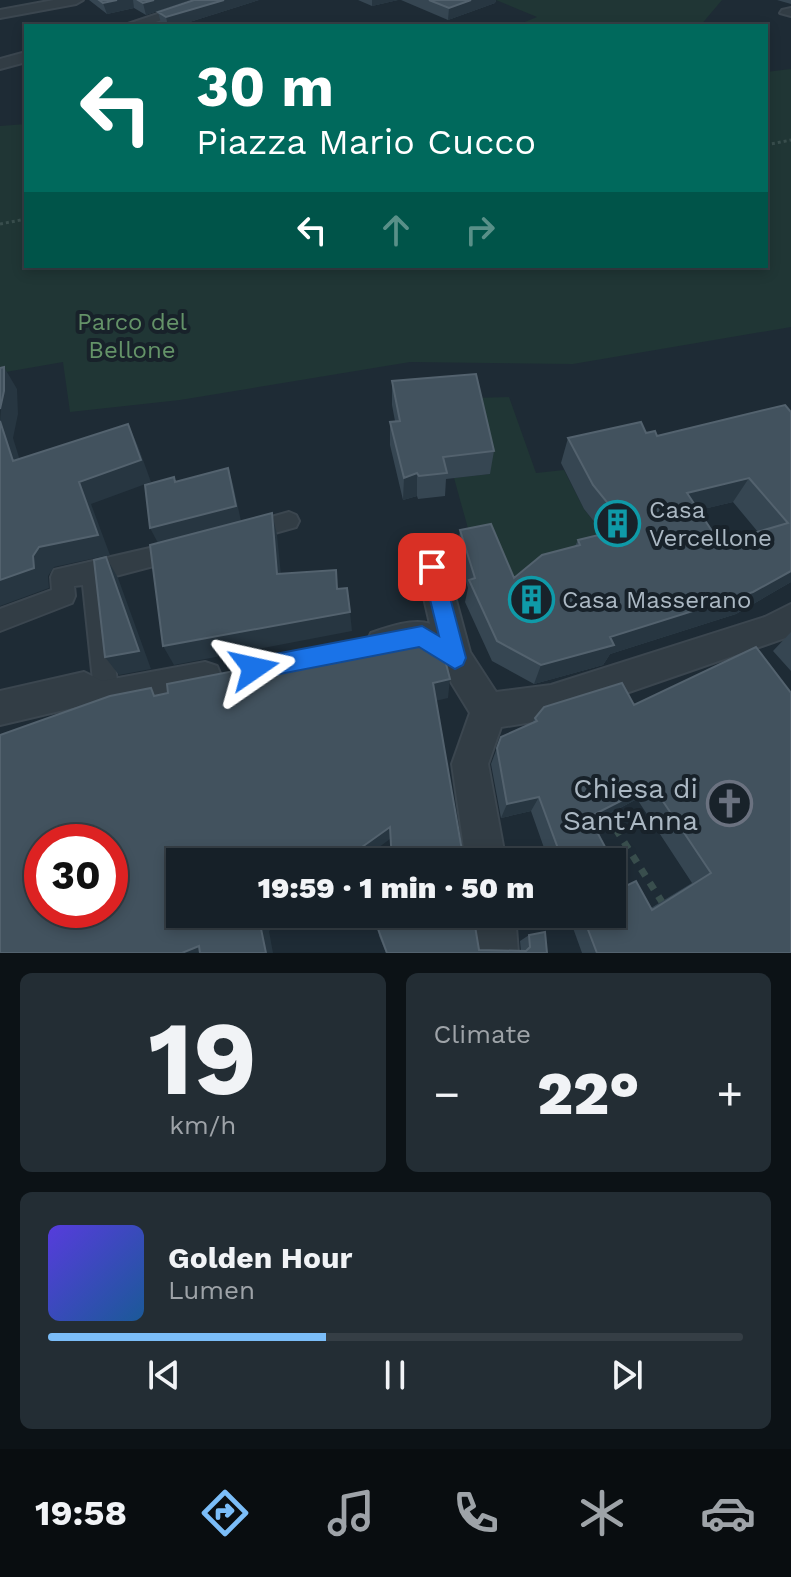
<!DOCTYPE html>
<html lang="en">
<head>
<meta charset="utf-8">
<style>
	:root { --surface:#162028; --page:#232d34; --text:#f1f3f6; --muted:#9ea3a8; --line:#353e45; --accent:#7bbdf8 }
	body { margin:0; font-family:"Work Sans",sans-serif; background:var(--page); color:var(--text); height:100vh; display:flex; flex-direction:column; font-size:30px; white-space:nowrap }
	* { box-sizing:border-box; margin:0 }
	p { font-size:26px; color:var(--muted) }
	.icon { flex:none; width:44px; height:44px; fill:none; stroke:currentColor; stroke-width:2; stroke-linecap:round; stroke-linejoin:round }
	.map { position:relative; height:953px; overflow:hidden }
	.details { display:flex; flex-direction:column; gap:20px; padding:20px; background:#0c1216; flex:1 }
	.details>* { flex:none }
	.top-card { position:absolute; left:24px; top:24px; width:744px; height:244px; border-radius:0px; box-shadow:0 4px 12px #0003,0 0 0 2px var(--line); background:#00695c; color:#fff; overflow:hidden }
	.speed { position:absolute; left:24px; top:824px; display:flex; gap:16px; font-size:40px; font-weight:700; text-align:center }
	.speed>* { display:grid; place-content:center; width:104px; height:104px; border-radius:50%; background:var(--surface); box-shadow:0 4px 12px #0003,0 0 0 2px var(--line); line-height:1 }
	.speed .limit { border:12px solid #d22; background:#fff; color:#111 }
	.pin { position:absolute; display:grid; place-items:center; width:68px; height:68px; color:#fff; margin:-34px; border-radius:16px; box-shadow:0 4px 12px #0006 }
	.me { position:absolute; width:88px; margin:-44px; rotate:79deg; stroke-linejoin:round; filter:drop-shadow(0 0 6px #0008) }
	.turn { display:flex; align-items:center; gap:28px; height:168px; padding:0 40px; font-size:36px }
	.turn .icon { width:104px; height:104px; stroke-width:2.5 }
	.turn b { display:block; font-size:56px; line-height:68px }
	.lanes { display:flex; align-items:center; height:76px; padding:0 40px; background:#0003; justify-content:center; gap:40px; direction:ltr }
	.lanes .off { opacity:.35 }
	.big { font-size:60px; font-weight:800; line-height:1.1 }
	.details .tile { flex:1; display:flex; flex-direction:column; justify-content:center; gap:12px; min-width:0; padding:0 28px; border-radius:12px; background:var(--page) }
	.details .dial { align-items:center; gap:0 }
	.dial b { font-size:104px; line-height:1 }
	.song { display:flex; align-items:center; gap:24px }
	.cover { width:96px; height:96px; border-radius:12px; background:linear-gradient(135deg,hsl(250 70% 55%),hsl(210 70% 35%)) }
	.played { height:8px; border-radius:4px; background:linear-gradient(90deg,var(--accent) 40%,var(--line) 40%) }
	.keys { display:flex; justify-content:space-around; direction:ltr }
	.heat { display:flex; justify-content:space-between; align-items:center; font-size:44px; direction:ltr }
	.details .tiles { flex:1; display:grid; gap:20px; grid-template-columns:1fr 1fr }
	.tile:last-child { grid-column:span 2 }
	.trip { position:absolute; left:166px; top:848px; width:460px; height:80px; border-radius:0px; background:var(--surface); box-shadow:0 4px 12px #0003,0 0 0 2px var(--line); font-weight:800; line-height:80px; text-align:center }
	.menu { display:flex; height:128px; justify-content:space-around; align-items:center; background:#090d10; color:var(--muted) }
	.menu .icon { width:56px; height:56px }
	.menu .active { color:var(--accent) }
	.menu b { font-size:36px; color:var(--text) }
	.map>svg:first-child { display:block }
	.green { fill:#203635 }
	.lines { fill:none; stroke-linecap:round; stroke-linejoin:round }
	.pedestrian-casing { stroke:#3b464f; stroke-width:4 }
	.minor-casing { stroke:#3b464f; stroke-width:4 }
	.path-far1 { stroke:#394e4d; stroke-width:3; stroke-dasharray:3 3; stroke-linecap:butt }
	.path { stroke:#394e4d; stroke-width:7; stroke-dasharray:8 8; stroke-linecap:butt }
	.pedestrian { fill:#323d45; fill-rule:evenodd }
	.minor { fill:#323d45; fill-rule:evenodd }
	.wall { fill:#364652; fill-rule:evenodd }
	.shaded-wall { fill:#273641 }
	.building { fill:#42525e; stroke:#53626e; stroke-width:2; fill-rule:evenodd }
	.route { fill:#1a73e8; stroke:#114b97; stroke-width:2 }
	.labels { text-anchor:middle; stroke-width:8; stroke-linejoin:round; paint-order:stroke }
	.park-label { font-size:24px; fill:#649368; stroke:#18222a }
	.poi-label { font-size:24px; fill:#abb8c3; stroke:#18222a; text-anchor:start }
	.near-poi-label { font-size:28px; fill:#abb8c3; stroke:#18222a; text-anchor:end }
</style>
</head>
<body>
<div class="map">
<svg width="791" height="953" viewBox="0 0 791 953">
	<rect width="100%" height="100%" fill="#1e2b35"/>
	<path class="green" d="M 496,0 L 722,0 L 700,26 L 515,26 L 537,17 Z
		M 791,69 L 791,327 L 573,364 L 410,362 L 180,400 L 70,412 L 63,362 L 0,373 L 0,126 L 26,124 L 26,266 L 766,266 L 766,72 Z
		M 509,397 L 536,473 L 564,470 L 584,509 L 609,540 L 503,588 L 474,550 L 454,478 L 490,474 L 473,398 Z"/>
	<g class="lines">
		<defs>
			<path id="pedestrian" d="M 289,512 L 296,515 L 299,521 L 296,527 L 250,540 L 243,537 L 239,531 L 243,525 Z
				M 176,542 L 184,544 L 187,551 L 184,558 L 104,579 L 118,689 L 126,705 L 122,714 L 113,717 L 104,714 L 94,690 L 83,585 L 74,586 L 75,596 L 72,603 L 0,631 L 0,609 L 52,590 L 51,577 L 54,570 Z"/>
			<path id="minor" d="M 54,0 L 83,0 L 76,4 L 0,18 L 0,10 Z
				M 199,0 L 220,0 L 144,26 L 122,26 Z
				M 791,8 L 791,16 L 780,13 L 782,10 Z
				M 26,52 L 26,62 L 0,69 L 0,59 Z
				M 432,554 L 443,558 L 447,567 L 470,652 L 496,692 L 551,685 L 765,617 L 791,604 L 791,636 L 551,719 L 501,727 L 488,764 L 506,862 L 466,862 L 452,764 L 470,713 L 443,669 L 418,652 L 383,659 L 371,655 L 366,644 L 371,633 C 388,627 414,618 430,624 L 417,567 L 421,558 Z
				M 205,662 L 217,666 L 222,678 L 217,690 L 205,694 L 100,715 L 81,706 L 0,725 L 0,691 L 84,672 L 102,681 Z
				M 473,914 L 515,914 L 518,953 L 476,953 Z"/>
		</defs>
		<use href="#pedestrian" class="pedestrian-casing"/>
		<use href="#minor" class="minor-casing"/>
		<path class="path-far1" d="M 766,145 L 791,140
			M 0,224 L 26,219"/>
		<path class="path" d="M 607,815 L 662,902"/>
		<use href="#pedestrian" class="pedestrian"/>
		<use href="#minor" class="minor"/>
	</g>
	<path class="wall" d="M 89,0 L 190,0 L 146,15 L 134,8 L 107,14 Z
		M 194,0 L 259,0 L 177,26 L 165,26 L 161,23 L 158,12 Z
		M 358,0 L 398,0 L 372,6 Z
		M 401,0 L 496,0 L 495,3 L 448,20 Z
		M 777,0 L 791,0 L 791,4 Z
		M 392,381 L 494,451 L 490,474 L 446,479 L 445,496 L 418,499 L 417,496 L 403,500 L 390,445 L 390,422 L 395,421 L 392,405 Z
		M 791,412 L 791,582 L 736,614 L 610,654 L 603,665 L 534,684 L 492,661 L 465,602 L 468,588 L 457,553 L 460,530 L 514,578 L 575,546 L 578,540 L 604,534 L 584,509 L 561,463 L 568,438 L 646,433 L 657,436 ZM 733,502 L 758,532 L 720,543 L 699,510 Z
		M 791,632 L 791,671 L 773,651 Z
		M 634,705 L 791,953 L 582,953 L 568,914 L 612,914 L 612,862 L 549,862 L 531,811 L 501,818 L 491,764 L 501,737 L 532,723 L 535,718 ZM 637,799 L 692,883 L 651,908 L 626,886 L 592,823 Z
		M 378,929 L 479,950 L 521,951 L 520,941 L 529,935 L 547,953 L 386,953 L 379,936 Z"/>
	<path class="shaded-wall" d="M 117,0 L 133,0 L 134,8 L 107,14 L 103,3 Z
		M 154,0 L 190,0 L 146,15 L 143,3 Z
		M 224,0 L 259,0 L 177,26 L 168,26 L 166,17 Z
		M 372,0 L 398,0 L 372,6 Z
		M 471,0 L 496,0 L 495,3 L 448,20 L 449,8 Z
		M 4,367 L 17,389 L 18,414 L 13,438 L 27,483 L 13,461 L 0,421 Z
		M 128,424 L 138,446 L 151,482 L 91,504 L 110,555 L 54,567 L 48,576 L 49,588 L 0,606 L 0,580 L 33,556 L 79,482 Z
		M 228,468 L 233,484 L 241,521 L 158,543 L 150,528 Z
		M 417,473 L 417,496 L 403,500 L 404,478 Z
		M 749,478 L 733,502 L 674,516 L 687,493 Z
		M 272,513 L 277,535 L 283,595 L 277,574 Z
		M 106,557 L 118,578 L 151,669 L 119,675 L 105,657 Z
		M 791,571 L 791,582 L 736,614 L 610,654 L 603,665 L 534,684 L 541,665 L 610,637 Z
		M 350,612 L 352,631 L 174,665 L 163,646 Z
		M 450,679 L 448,698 L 431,702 L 433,683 Z
		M 652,785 L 637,799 L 578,830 L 589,817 Z
		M 539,797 L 531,811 L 501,818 L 507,804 Z
		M 390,827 L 390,839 L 359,862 L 341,862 Z
		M 274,914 L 293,914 L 269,931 L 273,953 L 266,953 L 260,924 Z
		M 199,946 L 209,953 L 182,953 Z"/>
	<path class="building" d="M 99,0 L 117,0 L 103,3 Z
		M 138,0 L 154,0 L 143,3 Z
		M 194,0 L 224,0 L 166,17 L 158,12 Z
		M 429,0 L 471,0 L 449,8 Z
		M 4,367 L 4,391 L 0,409 L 0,368 Z
		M 476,374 L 494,451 L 443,457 L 447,473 L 419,476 L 417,473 L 404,478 L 390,422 L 400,421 L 392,381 Z
		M 785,405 L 791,412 L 791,571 L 753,592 L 610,637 L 614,645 L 541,665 L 497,641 L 469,580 L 475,578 L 460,530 L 491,524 L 514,578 L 542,555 L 580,545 L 578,540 L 628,528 L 593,485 L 568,438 L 641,422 L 646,433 L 655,431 L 657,436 ZM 749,478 L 788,523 L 720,543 L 687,493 Z
		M 0,421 L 13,461 L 128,424 L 141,460 L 79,482 L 98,535 L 39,547 L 33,556 L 34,568 L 0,580 Z
		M 228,468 L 236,506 L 150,528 L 145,485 L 174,477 L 175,482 Z
		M 272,513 L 277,574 L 336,570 L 337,589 L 347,588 L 350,612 L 163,646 L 150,545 Z
		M 106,557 L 139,651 L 105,657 L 94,560 Z
		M 419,635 L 443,652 L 450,679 L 433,683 L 464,862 L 392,862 L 390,827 L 341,862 L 180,862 L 180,914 L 274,914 L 260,924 L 266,953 L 200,953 L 199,946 L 182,953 L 0,953 L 0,735 L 110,696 L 151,688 L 154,696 L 168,693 L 167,684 ZM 42,842 L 110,842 L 110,910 L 42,910 Z
		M 756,647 L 791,693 L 791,953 L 597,953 L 582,914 L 612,914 L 612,862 L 563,862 L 539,797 L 507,804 L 497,748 L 501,737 L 537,721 L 535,718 L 544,707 L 622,683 L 634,705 ZM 652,785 L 711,873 L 652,910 L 636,881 L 626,886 L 589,817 Z
		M 396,914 L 473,914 L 479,950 L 526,951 L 530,947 L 529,935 L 545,932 L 547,953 L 387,953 L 378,929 L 396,920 Z"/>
	<path class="route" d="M 432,558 L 439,561 L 442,567 L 466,658 L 463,665 L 455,669 L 419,647 L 254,679 L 246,676 L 243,668 L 246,661 L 254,658 L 422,626 L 439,636 L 422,567 L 425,561 Z"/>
	<defs>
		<symbol id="building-ring" viewBox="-11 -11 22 22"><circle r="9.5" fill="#18222a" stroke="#0f9aa8" stroke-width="1.5"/><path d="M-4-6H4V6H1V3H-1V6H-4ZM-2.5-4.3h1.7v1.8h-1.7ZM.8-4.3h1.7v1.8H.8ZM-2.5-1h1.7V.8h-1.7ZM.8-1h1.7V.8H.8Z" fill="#0f9aa8"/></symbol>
		<symbol id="church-ring" viewBox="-11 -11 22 22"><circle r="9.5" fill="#18222a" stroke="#6b7280" stroke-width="1.5"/><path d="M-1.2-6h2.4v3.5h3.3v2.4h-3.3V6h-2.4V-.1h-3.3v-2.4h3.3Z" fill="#6b7280"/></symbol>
	</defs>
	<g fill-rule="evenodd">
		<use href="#building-ring" x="592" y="498" width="51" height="51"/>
		<use href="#building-ring" x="506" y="574" width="51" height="51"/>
		<use href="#church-ring" x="704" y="778" width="51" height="51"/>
	</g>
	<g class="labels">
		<g class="park-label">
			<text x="132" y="330">Parco del<tspan x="132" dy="28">Bellone</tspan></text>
		</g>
		<g class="poi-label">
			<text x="649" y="518">Casa<tspan x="649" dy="28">Vercellone</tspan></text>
			<text x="562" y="608">Casa Masserano</text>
		</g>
		<g class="near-poi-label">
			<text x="698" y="798">Chiesa di<tspan x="698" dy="32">Sant'Anna</tspan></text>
		</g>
	</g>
</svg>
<div class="speed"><div class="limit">30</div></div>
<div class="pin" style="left:432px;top:567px;background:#d93025"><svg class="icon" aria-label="arrive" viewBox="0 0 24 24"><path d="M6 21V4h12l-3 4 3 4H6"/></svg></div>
<svg class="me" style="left:254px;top:668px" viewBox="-20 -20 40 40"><path d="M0-17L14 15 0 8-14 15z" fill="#1a73e8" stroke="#fff" stroke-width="4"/></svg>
<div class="trip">19:59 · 1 min · 50 m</div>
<div class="top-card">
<div class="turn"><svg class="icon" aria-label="left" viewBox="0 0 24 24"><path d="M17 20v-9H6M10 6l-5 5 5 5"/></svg><div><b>30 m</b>Piazza Mario Cucco</div></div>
<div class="lanes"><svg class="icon" aria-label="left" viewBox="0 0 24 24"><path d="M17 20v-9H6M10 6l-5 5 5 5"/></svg><svg class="icon off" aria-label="ahead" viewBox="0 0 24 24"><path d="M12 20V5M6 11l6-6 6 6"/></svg><svg class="icon off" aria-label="right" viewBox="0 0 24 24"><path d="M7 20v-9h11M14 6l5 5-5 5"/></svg></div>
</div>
</div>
<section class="details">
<div class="tiles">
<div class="tile dial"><b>19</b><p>km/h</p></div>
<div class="tile"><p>Climate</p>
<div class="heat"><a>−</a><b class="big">22°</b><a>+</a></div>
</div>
<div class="tile">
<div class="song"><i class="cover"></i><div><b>Golden Hour</b><p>Lumen</p></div></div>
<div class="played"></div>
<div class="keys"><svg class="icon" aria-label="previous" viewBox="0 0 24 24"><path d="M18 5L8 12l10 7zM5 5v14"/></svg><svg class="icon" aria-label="pause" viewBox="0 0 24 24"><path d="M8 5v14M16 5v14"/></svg><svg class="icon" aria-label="next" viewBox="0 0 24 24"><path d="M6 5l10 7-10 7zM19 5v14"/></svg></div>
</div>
</div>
</section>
<nav class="menu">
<b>19:58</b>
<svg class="icon active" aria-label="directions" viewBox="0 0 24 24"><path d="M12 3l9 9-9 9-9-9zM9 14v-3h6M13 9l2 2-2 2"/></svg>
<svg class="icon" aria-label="music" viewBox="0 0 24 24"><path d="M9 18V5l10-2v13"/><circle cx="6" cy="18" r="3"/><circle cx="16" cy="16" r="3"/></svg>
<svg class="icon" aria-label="phone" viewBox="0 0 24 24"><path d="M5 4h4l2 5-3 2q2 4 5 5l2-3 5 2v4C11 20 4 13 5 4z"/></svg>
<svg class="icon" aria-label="climate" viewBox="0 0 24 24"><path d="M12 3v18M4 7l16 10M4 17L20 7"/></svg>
<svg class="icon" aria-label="car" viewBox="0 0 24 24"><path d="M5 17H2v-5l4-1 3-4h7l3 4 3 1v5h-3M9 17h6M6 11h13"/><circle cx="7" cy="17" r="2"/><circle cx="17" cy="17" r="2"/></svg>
</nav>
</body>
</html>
